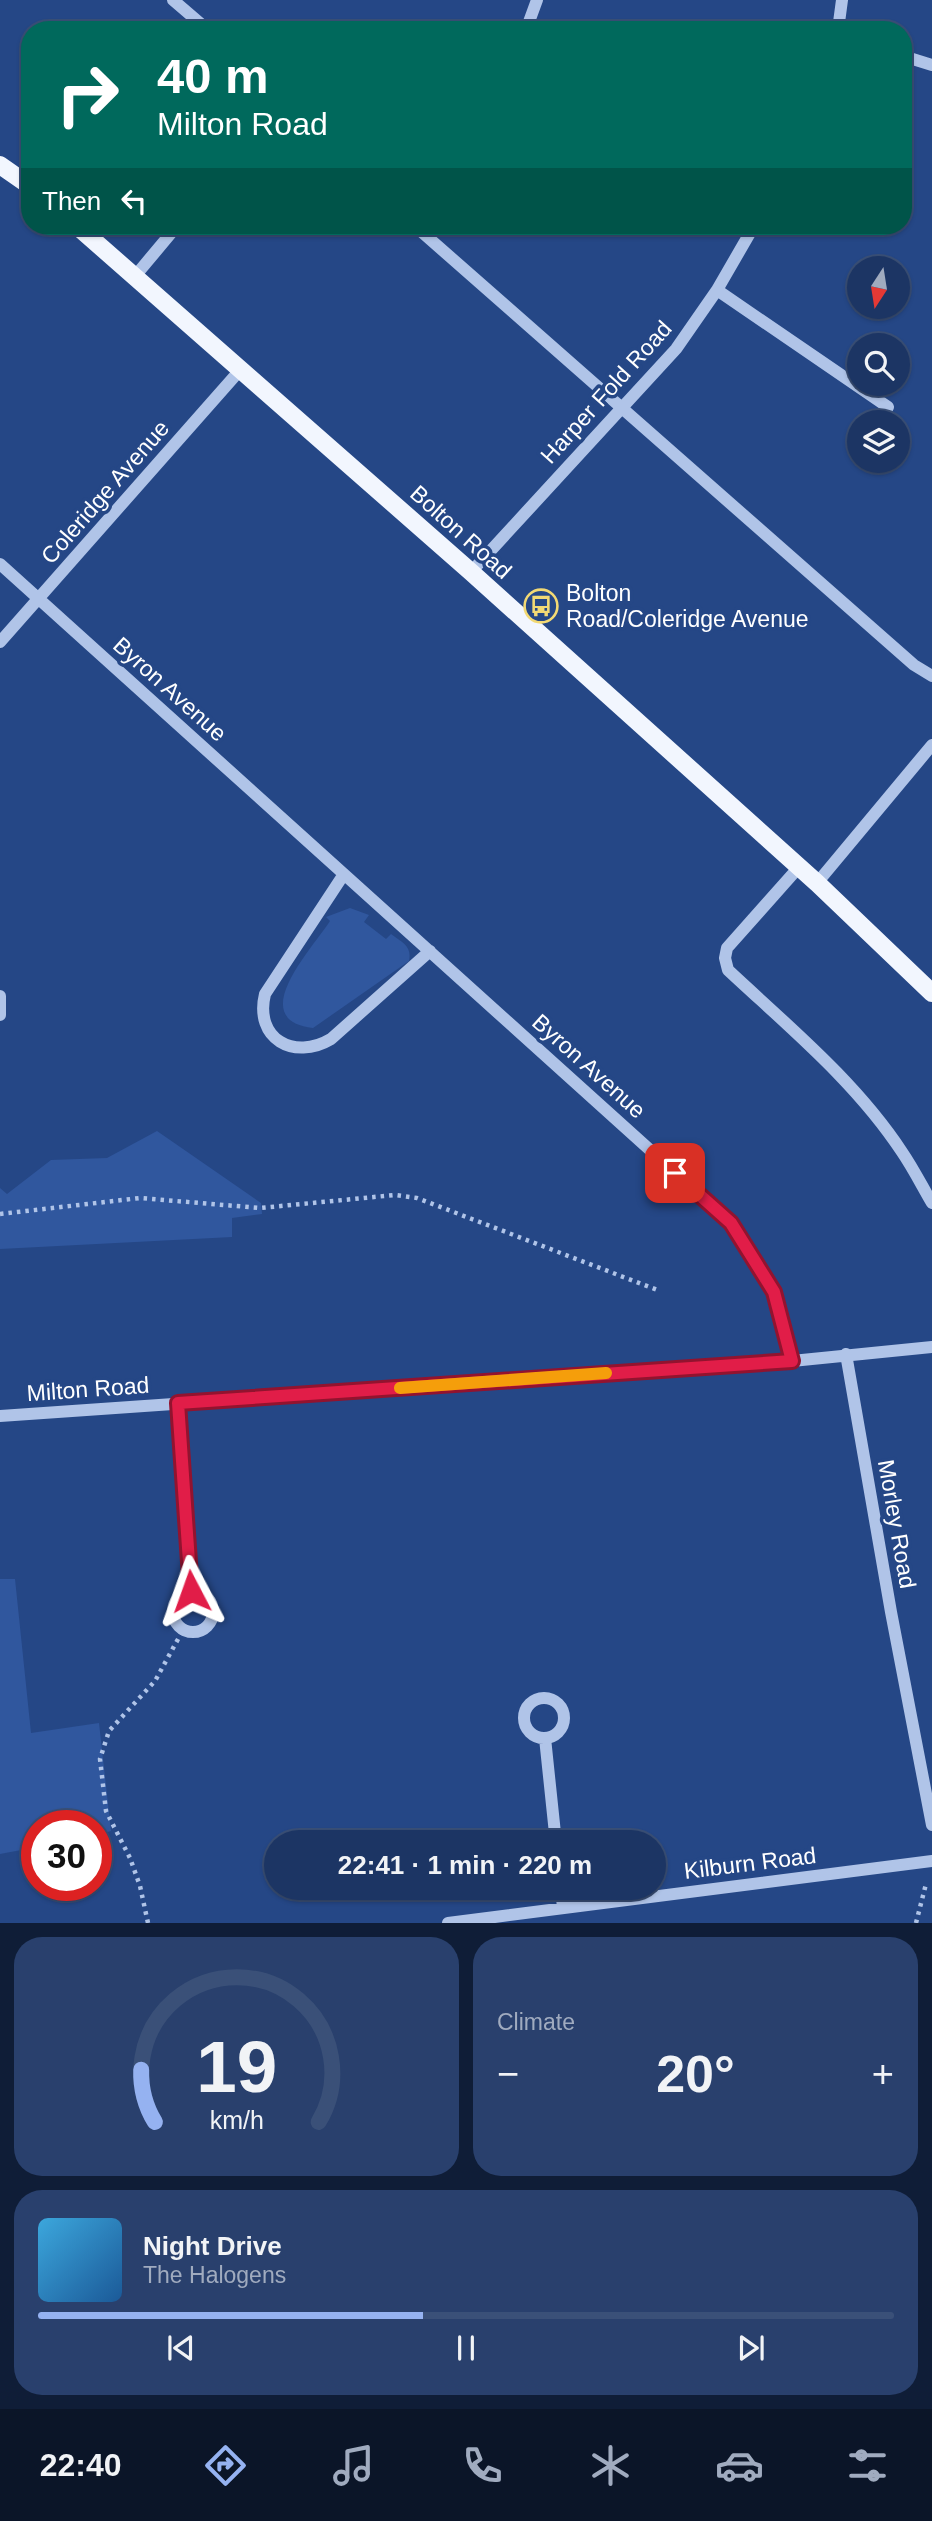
<!DOCTYPE html>
<html lang="en">
<head>
<meta charset="utf-8">
<style>
	:root { --surface:#1c3564; --page:#29406d; --text:#f1f3f6; --muted:#a0abbf; --line:#3a5078; --accent:#95b2f1 }
	body { margin:0; font-family:Helvetica,sans-serif; background:var(--page); color:var(--text); height:100vh; display:flex; flex-direction:column; font-size:26px; white-space:nowrap }
	* { box-sizing:border-box; margin:0 }
	p { font-size:23px; color:var(--muted) }
	.icon { flex:none; width:38px; height:38px; fill:none; stroke:currentColor; stroke-width:2; stroke-linecap:round; stroke-linejoin:round }
	.map { position:relative; height:1923px; overflow:hidden }
	.side { display:flex; flex-direction:column; gap:14px; padding:14px; background:#0f1d37; flex:1 }
	.side>* { flex:none }
	.guide { position:absolute; left:21px; top:21px; width:891px; height:214px; border-radius:28px; box-shadow:0 2px 5px #0004,0 0 0 2px var(--line); background:#00695c; color:#fff; overflow:hidden }
	.needle { width:46px; rotate:192deg }
	.tools { position:absolute; left:847px; top:256px; display:grid; gap:14px }
	.tools a { display:grid; place-items:center; width:63px; height:63px; border-radius:50%; background:var(--surface); box-shadow:0 2px 5px #0004,0 0 0 2px var(--line); font-size:35px }
	.speed { position:absolute; left:21px; top:1810px; display:flex; gap:14px; font-size:35px; font-weight:700; text-align:center }
	.speed>* { display:grid; place-content:center; width:91px; height:91px; border-radius:50%; background:var(--surface); box-shadow:0 2px 5px #0004,0 0 0 2px var(--line); line-height:1 }
	.speed .limit { border:10px solid #d22; background:#fff; color:#111 }
	.pin { position:absolute; display:grid; place-items:center; width:60px; height:60px; color:#fff; margin:-30px; border-radius:14px; box-shadow:0 4px 10px #0006 }
	.me { position:absolute; width:77px; margin:-38px; rotate:356deg; stroke-linejoin:round; filter:drop-shadow(0 0 5px #0008) }
	.turn { display:flex; align-items:center; gap:24px; height:147px; padding:0 21px; font-size:32px }
	.turn .icon { width:91px; height:91px; stroke-width:2.5 }
	.turn b { display:block; font-size:49px; line-height:60px }
	.then { display:flex; align-items:center; height:66px; padding:0 21px; background:#0003; gap:14px; font-size:26px }
	.big { font-size:52px; font-weight:800; line-height:1.1 }
	.side .tile { flex:1; display:flex; flex-direction:column; justify-content:center; gap:10px; min-width:0; padding:0 24px; border-radius:28px; background:var(--page) }
	.side .dial { align-items:center; gap:0 }
	.dial svg { height:182px; overflow:visible; fill:none; stroke:var(--line); stroke-width:7; stroke-linecap:round; text-anchor:middle }
	.dial text { fill:var(--text); stroke:none }
	.song { display:flex; align-items:center; gap:21px }
	.cover { width:84px; height:84px; border-radius:10px; background:linear-gradient(135deg,hsl(200 70% 55%),hsl(210 70% 35%)) }
	.played { height:7px; border-radius:4px; background:linear-gradient(90deg,var(--accent) 45%,var(--line) 45%) }
	.keys { display:flex; justify-content:space-around; direction:ltr }
	.heat { display:flex; justify-content:space-between; align-items:center; font-size:38px; direction:ltr }
	.side .tiles { flex:1; display:grid; gap:14px; grid-template-columns:1fr 1fr }
	.tile:last-child { grid-column:span 2 }
	.trip { position:absolute; left:264px; top:1830px; width:402px; height:70px; border-radius:35px; background:var(--surface); box-shadow:0 2px 5px #0004,0 0 0 2px var(--line); font-weight:800; line-height:70px; text-align:center }
	.tab-bar { display:flex; height:112px; justify-content:space-around; align-items:center; background:#0b1528; color:var(--muted) }
	.tab-bar .icon { width:49px; height:49px }
	.tab-bar .active { color:var(--accent) }
	.tab-bar b { font-size:32px; color:var(--text) }
	.map>svg:first-child { display:block }
	.green { fill:#30579e }
	.lines { fill:none; stroke-linecap:round; stroke-linejoin:round }
	.path { stroke:#b0c4e8; stroke-width:4.5; stroke-dasharray:3.5 5; stroke-linecap:butt }
	.minor { stroke:#b0c4e8; stroke-width:12 }
	.major { stroke:#f2f6fe; stroke-width:18 }
	.route-casing { stroke:#92132f; stroke-width:18 }
	.route { stroke:#e11d48; stroke-width:12 }
	.slow { stroke:#f59e0b; stroke-width:12 }
	.labels { text-anchor:middle; stroke-width:7; stroke-linejoin:round; paint-order:stroke }
	.street-label { font-size:23px; fill:#fff; stroke:#254786 }
	.poi-label { font-size:23px; fill:#fff; stroke:#254786; text-anchor:start }
</style>
</head>
<body>
<div class="map">
<svg width="932" height="1923" viewBox="0 0 932 1923">
	<rect width="100%" height="100%" fill="#254786"/>
	<path class="green" d="M 350,908 L 369,915 L 364,922 L 386,939 L 391,934 C 403,943 412,946 409,961 L 313,1028 C 245,1020 311,950 330,921 L 326,917 Z
		M 157,1131 L 261,1203 L 262,1214 L 232,1218 L 232,1237 L 0,1249 L 0,1188 L 7,1194 L 51,1160 L 107,1158 Z
		M 0,1579 L 15,1579 L 31,1733 L 99,1723 L 111,1831 L 96,1835 L 96,1825 L 37,1825 L 37,1847 L 0,1854 Z"/>
	<g class="lines">
		<path class="path" d="M 0,1214 L 140,1198 L 260,1208 L 395,1195 L 417,1198 L 660,1291
			M 148,1923 L 140,1886 L 130,1858 L 106,1811 L 100,1759 L 109,1731 L 155,1681 L 183,1630
			M 916,1923 L 926,1884"/>
		<path class="minor" d="M 173,0 L 208,30
			M 526,30 L 537,0
			M 838,30 L 842,0
			M 903,56 L 932,65
			M 415,226 L 914,665 L 932,676
			M 136,275 L 177,226
			M 717,290 L 888,407
			M 0,564 L 731,1223 L 774,1292 L 792,1361
			M 471,572 L 676,349 L 717,290 L 754,226
			M 0,642 L 241,369
			M 799,867 L 727,948 L 725,958 L 728,970 C 789,1027 856,1082 902,1152 C 913,1168 922,1186 932,1203
			M 344,874 L 265,994 C 254,1039 294,1061 331,1039 L 430,951
			M 817,883 L 932,745
			M 0,996 L 0,1015
			M 846,1354 L 891,1612 L 932,1825
			M 178,1403 L 191,1591
			M 0,1416 L 792,1361 L 932,1347
			M173 1612a20 20 0 1 1 40 0a20 20 0 1 1-40 0Z
			M524 1718a20 20 0 1 1 40 0a20 20 0 1 1-40 0Z
			M 545,1738 L 556,1843
			M 561,1888 L 563,1908
			M 448,1923 L 932,1861"/>
		<path class="major" d="M 0,165 L 30,186
			M 77,226 L 471,572 L 817,883 L 932,993"/>
	</g>
	<g class="lines">
		<defs>
			<path id="route" d="M 191,1591 L 178,1403 L 792,1361 L 774,1292 L 731,1223 L 675,1173"/>
		</defs>
		<use href="#route" class="route-casing"/>
		<use href="#route" class="route"/>
		<path class="slow" d="M 400,1388 L 606,1373"/>
	</g>
	<defs>
		<symbol id="bus-ring" viewBox="-11 -11 22 22"><circle r="9.5" fill="#254786" stroke="#f2d974" stroke-width="1.5"/><path d="M-5-6H5V4H4V6H2V4H-2V6H-4V4H-5ZM-3.5-4V0h7V-4ZM-3.5 1.2v1.5H-2V1.2ZM2 1.2v1.5H3.5V1.2Z" fill="#f2d974"/></symbol>
	</defs>
	<g fill-rule="evenodd">
		<use href="#bus-ring" x="522" y="587" width="38" height="38"/>
	</g>
	<g class="labels">
		<g class="street-label">
			<text transform="translate(606 392) rotate(-48)" y="8">Harper Fold Road</text>
			<text transform="translate(105 492) rotate(-49)" y="8">Coleridge Avenue</text>
			<text transform="translate(461 532) rotate(42)" y="8">Bolton Road</text>
			<text transform="translate(170 689) rotate(42)" y="8">Byron Avenue</text>
			<text transform="translate(589 1066) rotate(42)" y="8">Byron Avenue</text>
			<text transform="translate(88 1389) rotate(-4)" y="8">Milton Road</text>
			<text transform="translate(897 1524) rotate(80)" y="8">Morley Road</text>
			<text transform="translate(750 1863) rotate(-7)" y="8">Kilburn Road</text>
		</g>
		<g class="poi-label">
			<text x="566" y="601">Bolton<tspan x="566" dy="26">Road/Coleridge Avenue</tspan></text>
		</g>
	</g>
</svg>
<div class="tools">
<a><svg class="needle" viewBox="-14 -14 28 28"><path d="M0-13l5 13h-10z" fill="#e53935"/><path d="M0 13l5-13h-10z" fill="#a0abbf"/></svg></a>
<a><svg class="icon" aria-label="search" viewBox="0 0 24 24"><circle cx="10" cy="10" r="6"/><path d="M15 15l6 6"/></svg></a>
<a><svg class="icon" aria-label="layers" viewBox="0 0 24 24"><path d="M12 4l9 5-9 5-9-5zM3 14l9 5 9-5"/></svg></a>
</div>
<div class="speed"><div class="limit">30</div></div>
<div class="pin" style="left:675px;top:1173px;background:#d93025"><svg class="icon" aria-label="arrive" viewBox="0 0 24 24"><path d="M6 21V4h12l-3 4 3 4H6"/></svg></div>
<svg class="me" style="left:191px;top:1591px" viewBox="-20 -20 40 40"><path d="M0-17L14 15 0 8-14 15z" fill="#e11d48" stroke="#fff" stroke-width="4"/></svg>
<div class="trip">22:41 · 1 min · 220 m</div>
<div class="guide">
<div class="turn"><svg class="icon" aria-label="right" viewBox="0 0 24 24"><path d="M7 20v-9h11M14 6l5 5-5 5"/></svg><div><b>40 m</b>Milton Road</div></div>
<div class="then">Then<svg class="icon" aria-label="left" viewBox="0 0 24 24"><path d="M17 20v-9H6M10 6l-5 5 5 5"/></svg></div>
</div>
</div>
<section class="side">
<div class="tiles">
<div class="tile dial"><svg viewBox="0 0 100 80">
<path d="M14 69A42 42 0 1 1 86 69"/>
<path d="M14 69A42 42 0 0 1 8 46" stroke="#95b2f1"/>
<text x="50" y="56" font-size="32" font-weight="700">19</text>
<text x="50" y="72" font-size="11">km/h</text>
</svg></div>
<div class="tile"><p>Climate</p>
<div class="heat"><a>−</a><b class="big">20°</b><a>+</a></div>
</div>
<div class="tile">
<div class="song"><i class="cover"></i><div><b>Night Drive</b><p>The Halogens</p></div></div>
<div class="played"></div>
<div class="keys"><svg class="icon" aria-label="previous" viewBox="0 0 24 24"><path d="M18 5L8 12l10 7zM5 5v14"/></svg><svg class="icon" aria-label="pause" viewBox="0 0 24 24"><path d="M8 5v14M16 5v14"/></svg><svg class="icon" aria-label="next" viewBox="0 0 24 24"><path d="M6 5l10 7-10 7zM19 5v14"/></svg></div>
</div>
</div>
</section>
<nav class="tab-bar">
<b>22:40</b>
<svg class="icon active" aria-label="directions" viewBox="0 0 24 24"><path d="M12 3l9 9-9 9-9-9zM9 14v-3h6M13 9l2 2-2 2"/></svg>
<svg class="icon" aria-label="music" viewBox="0 0 24 24"><path d="M9 18V5l10-2v13"/><circle cx="6" cy="18" r="3"/><circle cx="16" cy="16" r="3"/></svg>
<svg class="icon" aria-label="phone" viewBox="0 0 24 24"><path d="M5 4h4l2 5-3 2q2 4 5 5l2-3 5 2v4C11 20 4 13 5 4z"/></svg>
<svg class="icon" aria-label="climate" viewBox="0 0 24 24"><path d="M12 3v18M4 7l16 10M4 17L20 7"/></svg>
<svg class="icon" aria-label="car" viewBox="0 0 24 24"><path d="M5 17H2v-5l4-1 3-4h7l3 4 3 1v5h-3M9 17h6M6 11h13"/><circle cx="7" cy="17" r="2"/><circle cx="17" cy="17" r="2"/></svg>
<svg class="icon" aria-label="filters" viewBox="0 0 24 24"><path d="M4 7h16M4 17h16"/><circle cx="9" cy="7" r="2"/><circle cx="15" cy="17" r="2"/></svg>
</nav>
</body>
</html>
